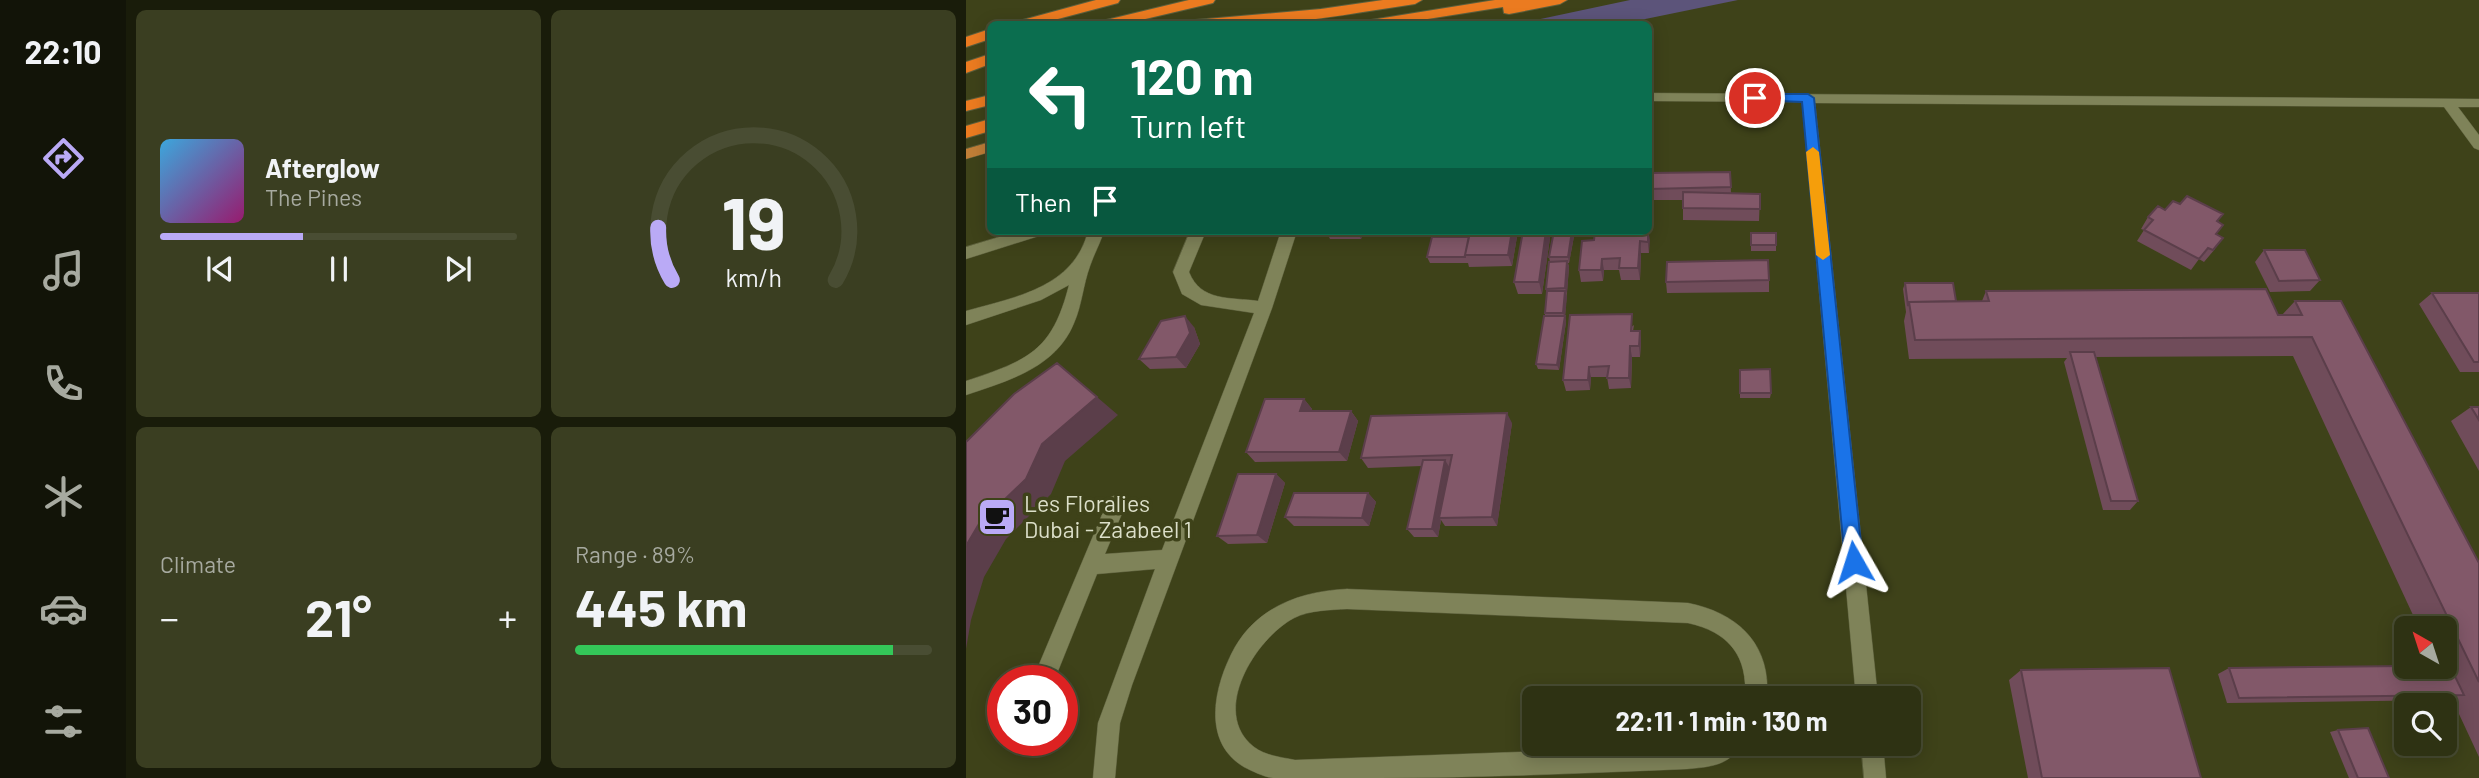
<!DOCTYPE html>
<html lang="en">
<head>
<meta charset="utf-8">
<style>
	:root { --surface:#2e3213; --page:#3a3e21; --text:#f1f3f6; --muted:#a7aaa0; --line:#494d33; --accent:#baaaf6 }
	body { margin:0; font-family:Barlow,sans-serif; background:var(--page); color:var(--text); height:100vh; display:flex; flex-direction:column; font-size:26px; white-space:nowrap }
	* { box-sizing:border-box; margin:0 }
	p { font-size:23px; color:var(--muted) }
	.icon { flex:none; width:38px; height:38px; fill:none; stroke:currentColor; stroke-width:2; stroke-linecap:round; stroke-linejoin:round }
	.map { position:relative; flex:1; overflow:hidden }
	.details { display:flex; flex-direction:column; gap:10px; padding:10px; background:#191c0a; width:840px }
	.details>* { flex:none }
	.top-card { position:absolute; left:21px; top:21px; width:665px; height:214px; border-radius:10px; box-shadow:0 4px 18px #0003,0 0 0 2px var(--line); background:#0b6e4f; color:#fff; overflow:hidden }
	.needle { width:46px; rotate:321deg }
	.tools { position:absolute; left:1428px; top:616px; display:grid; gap:14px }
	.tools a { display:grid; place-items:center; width:63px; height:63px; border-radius:10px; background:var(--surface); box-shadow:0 4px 18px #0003,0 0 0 2px var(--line); font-size:35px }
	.speed { position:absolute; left:21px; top:665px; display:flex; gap:14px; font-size:35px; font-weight:700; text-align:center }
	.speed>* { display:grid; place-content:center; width:91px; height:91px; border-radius:50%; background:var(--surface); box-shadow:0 4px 18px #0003,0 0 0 2px var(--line); line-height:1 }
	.speed .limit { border:10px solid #d22; background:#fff; color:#111 }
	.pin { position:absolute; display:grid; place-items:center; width:60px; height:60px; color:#fff; margin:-30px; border:4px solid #fff; border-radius:50%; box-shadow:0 2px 7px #0007 }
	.me { position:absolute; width:77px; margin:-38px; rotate:354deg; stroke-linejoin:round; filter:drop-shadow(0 0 5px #0008) }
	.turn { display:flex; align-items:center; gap:24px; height:147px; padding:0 28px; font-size:32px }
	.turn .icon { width:91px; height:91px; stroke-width:2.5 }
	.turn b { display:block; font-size:49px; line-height:60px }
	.then { display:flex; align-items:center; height:66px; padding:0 28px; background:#0003; gap:14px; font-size:26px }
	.big { font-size:52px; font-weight:700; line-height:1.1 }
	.details .tile { flex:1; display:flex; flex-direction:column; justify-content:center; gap:10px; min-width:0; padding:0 24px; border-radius:10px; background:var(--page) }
	.details .dial { align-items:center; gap:0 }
	.dial svg { height:182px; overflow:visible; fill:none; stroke:var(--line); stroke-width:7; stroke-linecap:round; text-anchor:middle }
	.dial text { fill:var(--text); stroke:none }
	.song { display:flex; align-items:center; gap:21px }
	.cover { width:84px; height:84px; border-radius:10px; background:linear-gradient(135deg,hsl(200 70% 55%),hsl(320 70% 35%)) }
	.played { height:7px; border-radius:4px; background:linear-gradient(90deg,var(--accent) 40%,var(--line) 40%) }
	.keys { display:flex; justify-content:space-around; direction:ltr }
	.heat { display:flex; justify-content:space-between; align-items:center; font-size:38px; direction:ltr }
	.charge { height:10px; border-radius:5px; background:linear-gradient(90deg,#34c759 89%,var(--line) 0) }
	.details .tiles { flex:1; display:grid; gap:10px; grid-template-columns:repeat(2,1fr) }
	.trip { position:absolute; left:556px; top:686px; width:399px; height:70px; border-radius:10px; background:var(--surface); box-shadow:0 4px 18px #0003,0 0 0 2px var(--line); font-weight:700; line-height:70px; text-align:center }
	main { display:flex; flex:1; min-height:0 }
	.dock { display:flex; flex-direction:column; width:126px; justify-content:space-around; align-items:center; background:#121408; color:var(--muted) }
	.dock .icon { width:49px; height:49px }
	.dock .active { color:var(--accent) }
	.dock b { font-size:32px; color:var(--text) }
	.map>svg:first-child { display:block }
	.green { fill:#5c547a }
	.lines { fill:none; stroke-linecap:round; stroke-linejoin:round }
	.minor-casing { stroke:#5c5f3c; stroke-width:1 }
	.major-casing { stroke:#5c5f3c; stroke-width:1 }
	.highway-casing { stroke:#5c5f3c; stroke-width:2 }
	.minor { fill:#7f8359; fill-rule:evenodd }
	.major { fill:#c07e37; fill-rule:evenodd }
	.highway { fill:#eb7b20; fill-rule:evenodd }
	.wall { fill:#704c5a }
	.shaded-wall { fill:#5b3e4a }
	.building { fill:#825869; stroke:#5b3e4a; stroke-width:2 }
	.route { fill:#1a73e8; stroke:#114b97; stroke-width:2 }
	.slow { fill:#f59e0b }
	.labels { text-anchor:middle; stroke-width:7; stroke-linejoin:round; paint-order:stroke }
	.poi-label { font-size:23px; fill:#dcdfc9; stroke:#3e4219; text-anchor:start }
</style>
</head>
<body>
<main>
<nav class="dock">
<b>22:10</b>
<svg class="icon active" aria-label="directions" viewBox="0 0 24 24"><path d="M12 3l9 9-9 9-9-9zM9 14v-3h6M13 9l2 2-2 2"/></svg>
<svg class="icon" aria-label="music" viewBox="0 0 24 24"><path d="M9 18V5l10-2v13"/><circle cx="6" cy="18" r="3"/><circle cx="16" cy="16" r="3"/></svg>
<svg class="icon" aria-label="phone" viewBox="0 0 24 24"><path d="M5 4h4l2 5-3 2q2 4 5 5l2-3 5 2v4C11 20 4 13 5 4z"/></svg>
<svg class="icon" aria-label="climate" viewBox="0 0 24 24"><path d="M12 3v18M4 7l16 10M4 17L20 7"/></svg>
<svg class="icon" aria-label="car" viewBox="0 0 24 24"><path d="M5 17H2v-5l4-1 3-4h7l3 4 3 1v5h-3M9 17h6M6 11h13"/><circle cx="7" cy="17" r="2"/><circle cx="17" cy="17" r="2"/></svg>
<svg class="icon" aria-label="filters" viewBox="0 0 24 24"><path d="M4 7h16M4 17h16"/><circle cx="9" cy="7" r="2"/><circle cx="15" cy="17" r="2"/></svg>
</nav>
<section class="details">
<div class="tiles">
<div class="tile">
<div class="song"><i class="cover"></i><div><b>Afterglow</b><p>The Pines</p></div></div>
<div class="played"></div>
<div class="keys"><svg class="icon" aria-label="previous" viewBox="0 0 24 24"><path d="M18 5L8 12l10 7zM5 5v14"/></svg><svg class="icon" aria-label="pause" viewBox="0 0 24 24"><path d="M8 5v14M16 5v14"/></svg><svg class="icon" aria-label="next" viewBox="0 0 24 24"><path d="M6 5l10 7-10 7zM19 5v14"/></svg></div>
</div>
<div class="tile dial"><svg viewBox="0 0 100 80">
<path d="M14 69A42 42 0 1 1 86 69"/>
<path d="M14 69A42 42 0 0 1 8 46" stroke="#baaaf6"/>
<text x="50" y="56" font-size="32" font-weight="700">19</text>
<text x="50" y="72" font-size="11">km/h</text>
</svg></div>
<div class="tile"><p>Climate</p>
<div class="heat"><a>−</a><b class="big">21°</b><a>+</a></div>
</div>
<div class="tile"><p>Range · 89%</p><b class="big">445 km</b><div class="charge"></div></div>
</div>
</section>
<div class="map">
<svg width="1513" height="778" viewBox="0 0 1513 778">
	<rect width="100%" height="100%" fill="#3e4219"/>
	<path class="green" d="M 664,0 L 772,0 L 655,24 L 551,24 Z"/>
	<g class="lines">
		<defs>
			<path id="minor" d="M 682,93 L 1513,99 L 1513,107 L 1492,107 L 1513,135 L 1513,150 L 1508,148 L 1478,107 L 849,103 L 912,698 L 890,698 L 836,102 L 682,101 Z
				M 53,231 L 79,231 L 76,235 L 0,259 L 0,247 Z
				M 122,231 L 138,231 C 134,244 128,254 124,266 C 117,285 116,305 108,323 C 90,368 41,381 0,395 L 0,381 C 62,360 86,352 103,285 L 75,300 L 0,325 L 0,311 C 49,297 108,288 122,231 Z
				M 224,231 L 240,231 L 223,272 C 235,302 264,297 292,301 L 315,231 L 331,231 L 306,308 L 166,685 L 154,723 L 149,778 L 127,778 L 132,723 L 189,569 L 131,574 L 88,681 L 72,681 L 69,674 L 143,498 L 150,495 L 157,498 L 160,504 L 139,554 L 196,550 L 288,313 L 235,305 L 216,294 L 207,272 Z
				M 381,589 L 722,603 C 772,613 805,644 801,698 L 779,698 C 782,656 763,632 722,623 L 381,609 C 364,610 344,610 328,618 C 290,638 243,712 288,747 C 300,756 315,757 329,760 L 774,744 C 765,766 742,767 721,769 C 619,773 516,778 413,778 C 379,778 341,778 307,778 C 298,777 286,771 278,767 C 234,741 249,683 269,647 C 293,606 336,591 381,589 Z
				M 895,744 L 917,744 L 920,778 L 898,778 Z"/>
			<path id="major" d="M 24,142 L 24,152 L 0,159 L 0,149 Z"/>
			<path id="highway" d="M 130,0 L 154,0 L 152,3 L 73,24 L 51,24 L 53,21 Z
				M 223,0 L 249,0 L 247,3 L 158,24 L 134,24 L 136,21 Z
				M 417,0 L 456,0 L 449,4 C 375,15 296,31 222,24 L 229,20 L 355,9 Z
				M 529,0 L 601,0 L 594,4 L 543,14 L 538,13 L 537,7 L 430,24 L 398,24 L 405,20 Z
				M 24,29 L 24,39 L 0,47 L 0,37 Z
				M 24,54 L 24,64 L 0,73 L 0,62 Z
				M 24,95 L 24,105 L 0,111 L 0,101 Z
				M 24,119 L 24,131 L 0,138 L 0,126 Z"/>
		</defs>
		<use href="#minor" class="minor-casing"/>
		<use href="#major" class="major-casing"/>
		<use href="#highway" class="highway-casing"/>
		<use href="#minor" class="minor"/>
		<use href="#major" class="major"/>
		<use href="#highway" class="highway"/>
	</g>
	<path class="wall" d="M 682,143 L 688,155 L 687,166 L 682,166 Z
		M 764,172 L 765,193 L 794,194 L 793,221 L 717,220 L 717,200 L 684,200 L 683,189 Z
		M 1199,210 L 1251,222 L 1257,225 L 1250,234 L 1249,249 L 1238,262 L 1233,259 L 1225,270 L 1171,241 L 1178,230 L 1175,229 L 1182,217 Z
		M 682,230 L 683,253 L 675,253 L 674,280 L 655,280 L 653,270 L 638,270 L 637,281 L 615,282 L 613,270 L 628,240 Z
		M 360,231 L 398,231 L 395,239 L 364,239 Z
		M 495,231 L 552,231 L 546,266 L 503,267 L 502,263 L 464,263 L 461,257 L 503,237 L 503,236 L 497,236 Z
		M 585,231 L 576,294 L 552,294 L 548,282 Z
		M 609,231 L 603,263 L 602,263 L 603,267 L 599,316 L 600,322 L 593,370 L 572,369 L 570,364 L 579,316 L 579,313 L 581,292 L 580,289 L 584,262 L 583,257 Z
		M 785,233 L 810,245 L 810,251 L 785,251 Z
		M 1298,250 L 1354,280 L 1344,291 L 1304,292 L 1289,262 Z
		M 803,280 L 803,292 L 701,293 L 700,282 Z
		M 939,283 L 990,301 L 1016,301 L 1020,291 L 1312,315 L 1316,315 L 1329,301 L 1513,563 L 1513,757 L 1486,699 L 1481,700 L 1261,703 L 1252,674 L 1263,668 L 1479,667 L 1479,628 L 1453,628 L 1327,356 L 1130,357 L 1172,501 L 1164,510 L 1137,510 L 1098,362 L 1101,358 L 943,359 L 938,321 L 940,312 L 937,289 Z
		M 1466,293 L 1513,293 L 1513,372 L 1494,372 L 1453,304 Z
		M 668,325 L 667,331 L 674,331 L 675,341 L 674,357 L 666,357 L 665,388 L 643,389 L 641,377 L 625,377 L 624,390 L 600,391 L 597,380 Z
		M 228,327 L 234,344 L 220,368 L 184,369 L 173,359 Z
		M 774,370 L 805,393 L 804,398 L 774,398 Z
		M 338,399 L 346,409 L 345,411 L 385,411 L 392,421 L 381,461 L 289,462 L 280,452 Z
		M 1505,407 L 1513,407 L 1513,471 L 1485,421 Z
		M 546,423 L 531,526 L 479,526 L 475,520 L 472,537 L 448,537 L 441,529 L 456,466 L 402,468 L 395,458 Z
		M 310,474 L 319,483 L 301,543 L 262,544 L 251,536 Z
		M 402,493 L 410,502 L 403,526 L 328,526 L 319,517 Z
		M 1055,670 L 1235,778 L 1062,778 L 1043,680 Z
		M 1372,730 L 1423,778 L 1383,778 L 1364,732 Z"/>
	<path class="shaded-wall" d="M 682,230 L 684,240 L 683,253 L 682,242 Z
		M 391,231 L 398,231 L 395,239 Z
		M 546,231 L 552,231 L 546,266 L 542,255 Z
		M 580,231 L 585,231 L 576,294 L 573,282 Z
		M 606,231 L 609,231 L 603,263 L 602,257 Z
		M 674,241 L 675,253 L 674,280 L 672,268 Z
		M 636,259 L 638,270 L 637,281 L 635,270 Z
		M 601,261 L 603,267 L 601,294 L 599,288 Z
		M 599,291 L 601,297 L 599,318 L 599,316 L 600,322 L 593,370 L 591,365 L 599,318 L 597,313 Z
		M 219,316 L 228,327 L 234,344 L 220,368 L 210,357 Z
		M 674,331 L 675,341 L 674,357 L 673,346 Z
		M 664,346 L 666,357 L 665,388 L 663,378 Z
		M 623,367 L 625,377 L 624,390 L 622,380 Z
		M 131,397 L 152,415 L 99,461 L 85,494 L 40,539 L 18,577 L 5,620 L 0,649 L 0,546 L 13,524 L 76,444 Z
		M 338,399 L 346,409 L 342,421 L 334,411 Z
		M 385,411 L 392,421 L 381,461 L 373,452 Z
		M 541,413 L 546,423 L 531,526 L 526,517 Z
		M 479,460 L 485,470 L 473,518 L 475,520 L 472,537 L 466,529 Z
		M 310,474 L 319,483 L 301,543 L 291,535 Z
		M 402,493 L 410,502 L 403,526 L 396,518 Z"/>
	<path class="building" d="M 682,143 L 687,143 L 686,154 L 682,154 Z
		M 764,172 L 765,187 L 683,189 L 683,173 Z
		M 717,192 L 794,194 L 794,209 L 717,208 Z
		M 1221,196 L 1257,214 L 1251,221 L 1257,225 L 1250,234 L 1257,238 L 1247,250 L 1242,248 L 1233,259 L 1178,230 L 1187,220 L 1182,217 L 1192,206 L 1199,210 L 1207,201 L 1214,204 Z
		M 504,231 L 546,231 L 542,255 L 499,255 Z
		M 557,231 L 580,231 L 573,282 L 548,282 Z
		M 588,231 L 606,231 L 602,257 L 583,257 Z
		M 629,231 L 682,231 L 682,242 L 674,241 L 672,268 L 653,268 L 654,258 L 636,259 L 635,270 L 613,270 L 616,241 L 628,240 Z
		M 785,233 L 810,233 L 810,245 L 785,245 Z
		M 466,237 L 503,237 L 499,255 L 499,257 L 461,257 Z
		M 1298,250 L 1339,250 L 1354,280 L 1313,281 Z
		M 802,260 L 803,280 L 700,282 L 701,262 Z
		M 601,261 L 599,288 L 580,289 L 583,262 Z
		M 939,283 L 987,283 L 990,301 L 943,302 L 942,306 Z
		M 1300,289 L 1312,315 L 1336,315 L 1329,301 L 1375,301 L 1513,563 L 1513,682 L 1346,337 L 949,340 L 943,302 L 1023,301 L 1020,291 Z
		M 581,291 L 599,291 L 597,313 L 579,313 Z
		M 1466,293 L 1513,293 L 1513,362 L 1508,362 Z
		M 666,314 L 665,331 L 674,331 L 673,346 L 664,346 L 663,378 L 641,378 L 643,366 L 623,367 L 622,380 L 597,380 L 604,315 Z
		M 219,316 L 224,333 L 210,357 L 173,359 L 195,321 Z
		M 578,316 L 599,316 L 591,365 L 570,364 Z
		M 1104,352 L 1128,352 L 1172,501 L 1145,501 Z
		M 91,363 L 131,397 L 76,444 L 60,479 L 13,524 L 0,546 L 0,442 L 48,394 Z
		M 804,369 L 805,393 L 774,393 L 774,370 Z
		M 299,399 L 338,399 L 334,411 L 385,411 L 373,452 L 280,452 Z
		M 1505,407 L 1513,407 L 1513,420 Z
		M 541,413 L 526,517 L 473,518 L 486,455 L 395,458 L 405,416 Z
		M 457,460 L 479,460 L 466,529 L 441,529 Z
		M 272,474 L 310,474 L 291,535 L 251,536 Z
		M 328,493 L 402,493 L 396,518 L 319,517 Z
		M 1440,666 L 1484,666 L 1498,695 L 1273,698 L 1263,668 Z
		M 1203,668 L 1235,778 L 1076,778 L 1055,670 Z
		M 1402,728 L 1423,778 L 1392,778 L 1372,730 Z"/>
	<path class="route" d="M 789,94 L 842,94 L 848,98 L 897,562 L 894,568 L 888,570 L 881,568 L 879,562 L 836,102 L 784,100 L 784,95 Z"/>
	<path class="slow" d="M 847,147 L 853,152 L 864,255 L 857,260 L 850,255 L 840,152 Z"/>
	<defs>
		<symbol id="cafe-square" viewBox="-11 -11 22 22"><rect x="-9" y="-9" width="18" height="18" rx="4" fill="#baaaf6" stroke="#3e4219"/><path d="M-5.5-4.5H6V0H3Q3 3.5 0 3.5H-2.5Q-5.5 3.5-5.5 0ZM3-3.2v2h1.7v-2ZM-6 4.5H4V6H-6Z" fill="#111"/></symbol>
	</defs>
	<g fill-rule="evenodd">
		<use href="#cafe-square" x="9" y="495" width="44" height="44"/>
	</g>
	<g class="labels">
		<g class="poi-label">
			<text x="58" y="512">Les Floralies<tspan x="58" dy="26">Dubai - Za'abeel 1</tspan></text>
		</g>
	</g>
</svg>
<div class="tools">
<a><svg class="needle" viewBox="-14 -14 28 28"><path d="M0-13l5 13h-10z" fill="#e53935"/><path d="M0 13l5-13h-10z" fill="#a7aaa0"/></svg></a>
<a><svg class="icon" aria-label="search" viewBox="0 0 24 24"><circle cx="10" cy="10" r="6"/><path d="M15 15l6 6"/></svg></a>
</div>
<div class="speed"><div class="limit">30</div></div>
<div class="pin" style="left:789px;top:98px;background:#d93025"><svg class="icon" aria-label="arrive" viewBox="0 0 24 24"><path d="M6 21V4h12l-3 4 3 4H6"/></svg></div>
<svg class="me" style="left:888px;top:562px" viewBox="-20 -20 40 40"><path d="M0-17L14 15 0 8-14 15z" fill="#1a73e8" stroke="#fff" stroke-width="4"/></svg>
<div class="trip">22:11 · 1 min · 130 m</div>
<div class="top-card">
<div class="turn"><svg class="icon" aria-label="left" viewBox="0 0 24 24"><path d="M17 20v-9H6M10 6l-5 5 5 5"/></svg><div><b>120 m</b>Turn left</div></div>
<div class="then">Then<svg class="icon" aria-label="arrive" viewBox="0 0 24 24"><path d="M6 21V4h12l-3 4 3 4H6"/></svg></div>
</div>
</div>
</main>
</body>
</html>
